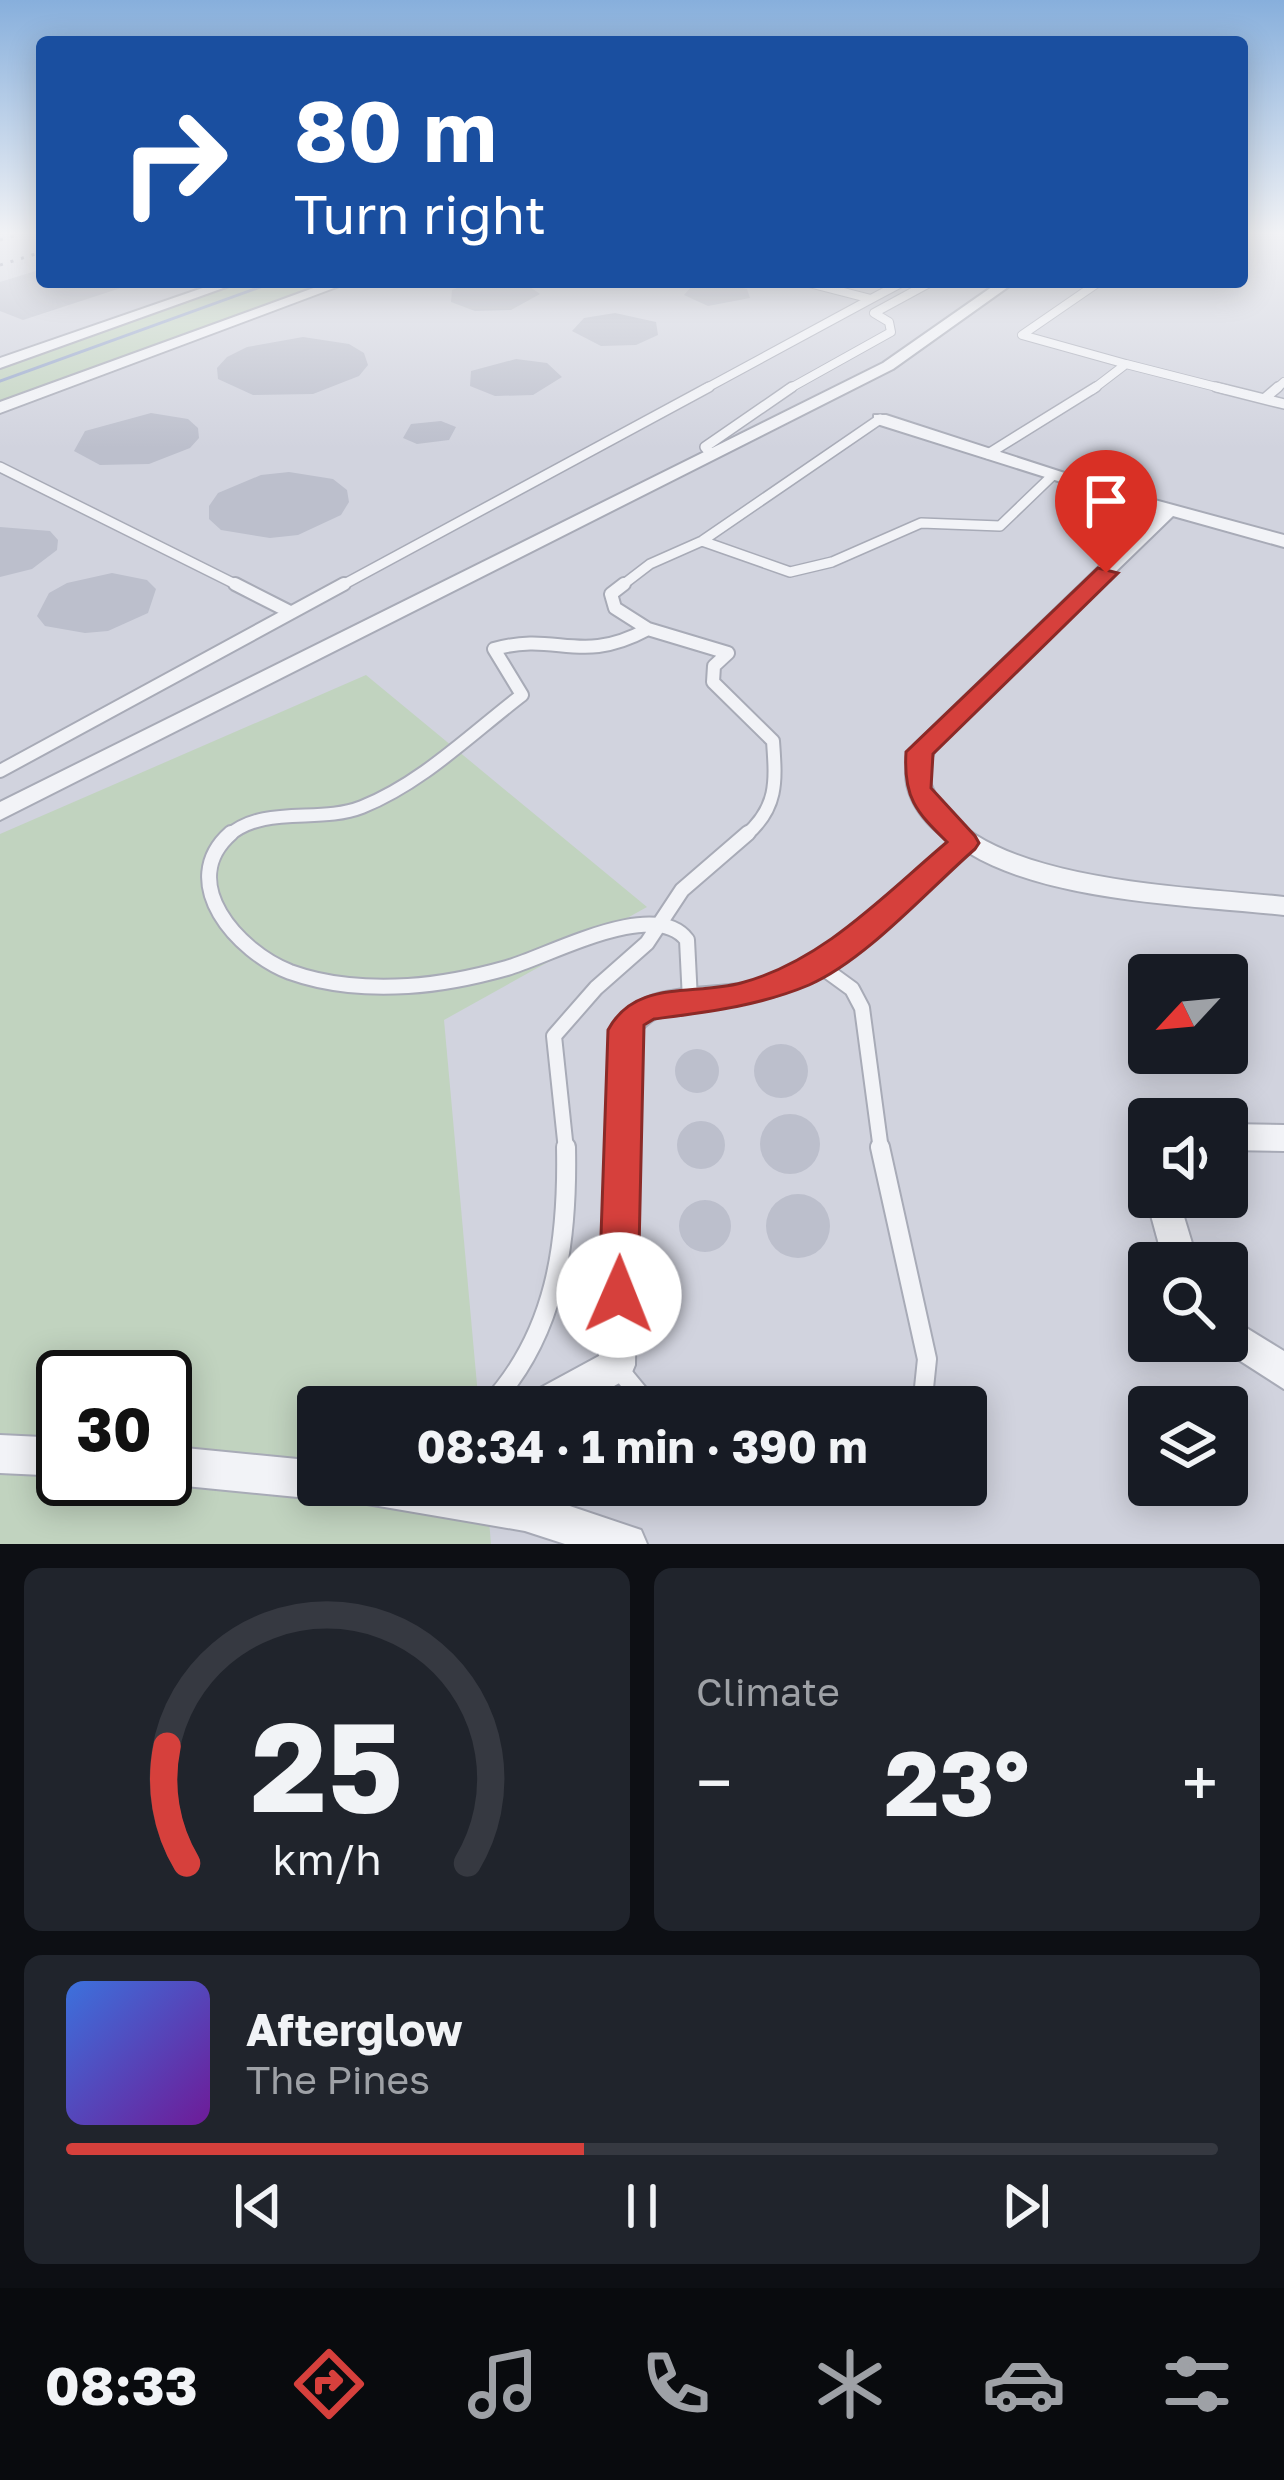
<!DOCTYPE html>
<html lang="en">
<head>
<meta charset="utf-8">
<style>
	:root { --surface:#171b24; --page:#20242c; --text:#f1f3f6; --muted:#9ea1a6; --line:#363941; --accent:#d6403c }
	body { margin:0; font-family:"Golos Text",sans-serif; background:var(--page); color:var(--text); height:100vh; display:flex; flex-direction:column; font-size:45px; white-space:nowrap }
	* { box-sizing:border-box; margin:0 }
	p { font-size:39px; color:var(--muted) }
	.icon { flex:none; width:66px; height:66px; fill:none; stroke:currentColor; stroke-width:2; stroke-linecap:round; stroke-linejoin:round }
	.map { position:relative; height:1544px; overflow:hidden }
	.side { display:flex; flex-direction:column; gap:24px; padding:24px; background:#0d0f14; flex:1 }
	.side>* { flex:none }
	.banner { position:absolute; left:36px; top:36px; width:1212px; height:252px; border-radius:12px; box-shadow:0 6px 30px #0003; background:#1a4fa0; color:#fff; overflow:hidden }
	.needle { width:78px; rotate:244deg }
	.buttons { position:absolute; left:1128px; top:954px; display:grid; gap:24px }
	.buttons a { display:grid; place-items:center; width:120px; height:120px; border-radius:12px; background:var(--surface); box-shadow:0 6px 30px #0003; font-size:60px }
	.speed { position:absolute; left:36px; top:1350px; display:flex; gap:24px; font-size:60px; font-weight:700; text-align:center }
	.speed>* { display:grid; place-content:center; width:156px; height:156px; border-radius:50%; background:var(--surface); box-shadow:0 6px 30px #0003; line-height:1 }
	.speed .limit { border:6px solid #111; border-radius:18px; background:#fff; color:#111 }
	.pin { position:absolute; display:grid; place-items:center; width:102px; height:102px; color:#fff; margin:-123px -51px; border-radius:50% 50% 50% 0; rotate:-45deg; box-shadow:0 0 12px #0007 }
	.pin .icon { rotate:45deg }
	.me { position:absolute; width:132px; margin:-66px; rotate:1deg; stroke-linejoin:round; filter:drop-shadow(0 0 9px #0008) }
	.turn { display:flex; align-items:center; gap:42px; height:252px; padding:0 60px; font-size:54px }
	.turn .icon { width:156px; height:156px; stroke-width:2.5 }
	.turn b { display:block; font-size:84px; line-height:102px }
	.big { font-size:90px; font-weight:700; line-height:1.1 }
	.side .widget { flex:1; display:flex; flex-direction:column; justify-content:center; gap:18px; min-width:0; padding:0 42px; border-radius:18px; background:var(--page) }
	.side .dial { align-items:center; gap:0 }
	.dial svg { height:312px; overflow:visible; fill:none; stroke:var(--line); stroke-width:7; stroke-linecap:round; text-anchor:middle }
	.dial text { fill:var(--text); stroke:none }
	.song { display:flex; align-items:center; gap:36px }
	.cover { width:144px; height:144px; border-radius:18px; background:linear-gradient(135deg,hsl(220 70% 55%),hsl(280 70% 35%)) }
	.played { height:12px; border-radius:6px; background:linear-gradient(90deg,var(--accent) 45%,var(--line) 45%) }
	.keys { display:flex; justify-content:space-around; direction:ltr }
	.heat { display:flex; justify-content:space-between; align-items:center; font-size:66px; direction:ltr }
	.side .tiles { flex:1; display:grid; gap:24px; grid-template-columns:1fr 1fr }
	.widget:last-child { grid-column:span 2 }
	.trip { position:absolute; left:297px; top:1386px; width:690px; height:120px; border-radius:12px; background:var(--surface); box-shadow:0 6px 30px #0003; font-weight:700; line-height:120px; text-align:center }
	.tab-bar { display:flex; height:192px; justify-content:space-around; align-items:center; background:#090b0e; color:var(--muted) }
	.tab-bar .icon { width:84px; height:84px }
	.tab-bar .active { color:var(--accent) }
	.tab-bar b { font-size:54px; color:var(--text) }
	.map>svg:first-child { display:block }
	.built { fill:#d1d3de; fill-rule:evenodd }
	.green { fill:#c1d3bf; fill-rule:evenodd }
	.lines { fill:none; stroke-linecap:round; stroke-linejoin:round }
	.stream { stroke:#97a7cb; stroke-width:3 }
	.building { fill:#bcbfcc }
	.lane-far4-casing { stroke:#a8abb7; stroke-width:10 }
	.lane-far3-casing { stroke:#a8abb7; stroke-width:12 }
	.lane-far2-casing { stroke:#a8abb7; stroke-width:16 }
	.lane-far1-casing { stroke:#a8abb7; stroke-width:18 }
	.lane-casing { stroke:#a8abb7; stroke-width:22 }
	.street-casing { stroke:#a8abb7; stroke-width:4 }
	.lane-far4 { stroke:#f2f3f7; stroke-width:8 }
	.lane-far3 { stroke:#f2f3f7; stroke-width:9 }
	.lane-far2 { stroke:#f2f3f7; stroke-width:12 }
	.lane-far1 { stroke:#f2f3f7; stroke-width:14 }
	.lane { stroke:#f2f3f7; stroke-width:18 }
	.street { fill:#f2f3f7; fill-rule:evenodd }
	.rail { stroke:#777d94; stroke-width:3; stroke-dasharray:3 8; stroke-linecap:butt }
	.route { fill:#d6403c; stroke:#8b2a27; stroke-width:3 }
</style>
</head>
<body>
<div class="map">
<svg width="1284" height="1544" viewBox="0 0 1284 1544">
	<rect width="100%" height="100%" fill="#dfe1e9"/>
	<path class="built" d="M 0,232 L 42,232 L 42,282 L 288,282 L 0,385 Z
		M 1242,232 L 1284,232 L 1284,1544 L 345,1544 L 0,1501 L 0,397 L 314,282 L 1242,282 ZM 1149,975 L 1227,975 L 1227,1053 L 1149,1053 ZM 1149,1119 L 1227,1119 L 1227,1197 L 1149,1197 ZM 1149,1263 L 1227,1263 L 1227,1341 L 1149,1341 ZM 63,1377 L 165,1377 L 165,1479 L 63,1479 ZM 318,1407 L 966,1407 L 966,1485 L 318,1485 ZM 1149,1407 L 1227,1407 L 1227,1485 L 1149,1485 Z"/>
	<path class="green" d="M 242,282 L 329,282 L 0,402 L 0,367 Z
		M 366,675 L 647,907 L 444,1020 L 479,1407 L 318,1407 L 318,1485 L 486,1485 L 491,1544 L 0,1544 L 0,834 ZM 63,1377 L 165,1377 L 165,1479 L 63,1479 Z"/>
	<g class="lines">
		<path class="stream" d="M 0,381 L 274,282"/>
	</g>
	<path class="building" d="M 42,269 L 42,282 L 136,283 L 23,320 L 0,311 L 0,282 Z
		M 472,282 L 523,282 L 540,294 L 511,310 L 475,311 L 451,302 L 452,290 Z
		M 715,282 L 747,289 L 750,298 L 708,306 L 684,295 L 692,286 Z
		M 615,313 L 656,322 L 658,335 L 636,345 L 601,346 L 572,331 L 584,318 Z
		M 303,337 L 349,344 L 364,353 L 368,365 L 359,376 L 313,394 L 253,395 L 218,379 L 217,368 L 227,357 L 247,347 Z
		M 516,359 L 547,363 L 562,377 L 533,395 L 495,396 L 470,386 L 471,371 Z
		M 151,413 L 188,419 L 198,428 L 199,438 L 190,448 L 149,464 L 100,465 L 74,451 L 85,431 Z
		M 441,421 L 456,427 L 449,440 L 417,444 L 403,438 L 411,424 Z
		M 289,472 L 333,479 L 347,490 L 349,502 L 341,515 L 298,535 L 270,538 L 221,530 L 209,519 L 209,506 L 218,493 L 261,475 Z
		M 0,527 L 50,531 L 58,540 L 57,550 L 32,569 L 0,577 Z
		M 112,573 L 147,580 L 156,589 L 148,613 L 108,631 L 85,633 L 45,626 L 37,616 L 49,593 L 67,583 Z
		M754 1071a27 27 0 1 1 54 0a27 27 0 1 1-54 0Z
		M675 1071a22 22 0 1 1 44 0a22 22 0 1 1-44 0Z
		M760 1144a30 30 0 1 1 60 0a30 30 0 1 1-60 0Z
		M677 1145a24 24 0 1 1 48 0a24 24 0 1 1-48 0Z
		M766 1226a32 32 0 1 1 64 0a32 32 0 1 1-64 0Z
		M679 1226a26 26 0 1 1 52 0a26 26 0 1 1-52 0Z"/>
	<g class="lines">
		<defs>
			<path id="lane-far4" d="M 1099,282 L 1022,335 L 1126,364
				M 871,299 L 903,282
				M 703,390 L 871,299 L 805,282
				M 787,390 L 891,332 L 889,322 L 874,313 L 931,282
				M 1092,390 L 1126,364 L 1228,390
				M 1275,390 L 1284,382"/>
			<path id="lane-far3" d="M 1216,387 L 1284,404
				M 1264,399 L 1278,387
				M 711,454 L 705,447 L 792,387
				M 988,454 L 1096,387
				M 0,467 L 241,587
				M 702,541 L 790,572 L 832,562 L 921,523 L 1000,526 L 1053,475
				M 339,587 L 709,387
				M 620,587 L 650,564 L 702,541 L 880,419"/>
			<path id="lane-far2" d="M 235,584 L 290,612
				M 648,629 L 728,653 L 714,666 L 713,682 L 773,741 C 776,782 778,808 745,836
				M 0,771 L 344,584
				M 228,836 C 265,804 319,824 362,807 C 422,783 471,734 522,695 L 494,649 C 558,631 579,666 648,629 L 615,608 L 611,594 L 624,584"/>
			<path id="lane-far1" d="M 231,833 C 175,882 238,952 290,972 C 329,986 368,988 408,986 C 441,984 475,977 507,968 C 549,956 655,897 687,940 L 690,1000
				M 819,965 L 852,989 L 862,1008 L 881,1150
				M 566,1150 L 554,1036 L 596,988 L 647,943 L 682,890 L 748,833"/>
			<path id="lane" d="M 880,1147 L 927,1359 L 922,1407
				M 617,1367 L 650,1407
				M 488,1407 C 556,1335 568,1243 566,1147"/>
			<path id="street" d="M 220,282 L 240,282 L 0,368 L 0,358 Z
				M 330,282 L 350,282 L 0,413 L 0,402 Z
				M 999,282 L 1015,282 L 893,369 L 0,820 L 0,802 L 883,363 Z
				M 874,415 L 886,415 L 1114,489 L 1284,535 L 1284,547 L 1173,516 L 939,743 C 923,769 927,787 946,810 C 1007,883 1193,887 1284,897 L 1284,915 C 1192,905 1049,902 969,853 C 910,906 855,967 778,995 C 736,1010 669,994 640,1032 L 635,1365 L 630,1377 L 577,1407 L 523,1407 L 529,1394 L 599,1356 L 610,1030 C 642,974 712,995 763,979 C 837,955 893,891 951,842 C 917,820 893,782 914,745 L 1156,512 L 874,423 Z
				M 1227,1124 L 1284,1125 L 1284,1151 L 1227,1150 Z
				M 1149,1190 L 1149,1197 L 1178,1197 L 1198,1263 L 1164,1263 L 1146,1197 Z
				M 1227,1316 L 1284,1351 L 1284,1389 L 1214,1344 L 1227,1341 Z
				M 0,1435 L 63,1438 L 63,1476 L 0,1473 Z
				M 165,1446 L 318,1461 L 318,1485 L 335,1485 L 332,1494 L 318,1499 L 165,1484 L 153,1479 L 165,1479 Z
				M 348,1485 L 528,1485 L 537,1495 L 641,1530 L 647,1544 L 565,1544 L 525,1531 L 367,1504 L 353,1499 Z"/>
		</defs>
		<use href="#lane-far4" class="lane-far4-casing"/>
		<use href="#lane-far3" class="lane-far3-casing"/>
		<use href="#lane-far2" class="lane-far2-casing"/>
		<use href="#lane-far1" class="lane-far1-casing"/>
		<use href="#lane" class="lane-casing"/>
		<use href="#street" class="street-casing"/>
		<use href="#lane-far4" class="lane-far4"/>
		<use href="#lane-far3" class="lane-far3"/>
		<use href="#lane-far2" class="lane-far2"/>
		<use href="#lane-far1" class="lane-far1"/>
		<use href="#lane" class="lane"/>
		<use href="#street" class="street"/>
		<path class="rail" d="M 0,240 L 28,232
			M 0,265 L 42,252"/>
	</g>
	<linearGradient id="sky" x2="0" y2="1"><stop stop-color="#87afdc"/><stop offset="0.52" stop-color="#f1f2f5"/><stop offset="1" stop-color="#f1f2f5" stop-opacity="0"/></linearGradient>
	<rect width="1284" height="448" fill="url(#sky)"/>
	<path class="route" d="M 1098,568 L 1118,573 L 933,754 L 931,788 L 975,836 L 979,843 L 975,849 C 927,891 866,960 809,985 C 759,1006 707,1012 654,1019 L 644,1025 L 638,1295 L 633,1308 L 619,1313 L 605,1308 L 599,1295 L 608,1030 C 635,979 692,996 741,983 C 823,961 883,896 947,842 C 916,812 903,797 906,752 Z"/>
</svg>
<div class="buttons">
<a><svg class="needle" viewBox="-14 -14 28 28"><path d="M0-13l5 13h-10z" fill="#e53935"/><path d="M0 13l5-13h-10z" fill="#9ea1a6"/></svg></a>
<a><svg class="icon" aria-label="sound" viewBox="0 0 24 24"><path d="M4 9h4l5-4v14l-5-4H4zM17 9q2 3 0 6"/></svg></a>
<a><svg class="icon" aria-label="search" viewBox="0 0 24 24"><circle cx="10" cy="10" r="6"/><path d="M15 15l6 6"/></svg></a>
<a><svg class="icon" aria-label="layers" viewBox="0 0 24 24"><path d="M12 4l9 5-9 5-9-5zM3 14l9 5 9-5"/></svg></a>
</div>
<div class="speed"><div class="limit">30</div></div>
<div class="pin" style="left:1106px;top:573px;background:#d93025"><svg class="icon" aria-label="arrive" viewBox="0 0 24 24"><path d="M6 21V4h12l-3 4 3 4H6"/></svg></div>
<svg class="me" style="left:619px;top:1295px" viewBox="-20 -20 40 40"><circle r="19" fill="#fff"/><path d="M0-13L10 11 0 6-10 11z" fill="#d6403c"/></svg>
<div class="trip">08:34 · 1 min · 390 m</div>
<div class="banner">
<div class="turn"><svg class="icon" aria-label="right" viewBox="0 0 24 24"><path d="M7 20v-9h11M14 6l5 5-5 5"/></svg><div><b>80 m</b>Turn right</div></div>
</div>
</div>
<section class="side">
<div class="tiles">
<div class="widget dial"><svg viewBox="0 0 100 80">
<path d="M14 69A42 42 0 1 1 86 69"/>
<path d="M14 69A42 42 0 0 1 9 39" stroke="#d6403c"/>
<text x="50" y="56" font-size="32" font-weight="700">25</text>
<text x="50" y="72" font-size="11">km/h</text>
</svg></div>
<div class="widget"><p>Climate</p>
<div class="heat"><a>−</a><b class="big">23°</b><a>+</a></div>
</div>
<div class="widget">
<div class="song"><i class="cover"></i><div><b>Afterglow</b><p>The Pines</p></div></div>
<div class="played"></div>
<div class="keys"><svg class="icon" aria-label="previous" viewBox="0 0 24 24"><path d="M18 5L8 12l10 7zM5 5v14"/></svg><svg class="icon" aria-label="pause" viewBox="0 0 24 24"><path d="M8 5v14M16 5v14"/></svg><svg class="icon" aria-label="next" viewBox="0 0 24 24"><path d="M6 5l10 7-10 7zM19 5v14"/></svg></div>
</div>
</div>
</section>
<nav class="tab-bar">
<b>08:33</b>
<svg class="icon active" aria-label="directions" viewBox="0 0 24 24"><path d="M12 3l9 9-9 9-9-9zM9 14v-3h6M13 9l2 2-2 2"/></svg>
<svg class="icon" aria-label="music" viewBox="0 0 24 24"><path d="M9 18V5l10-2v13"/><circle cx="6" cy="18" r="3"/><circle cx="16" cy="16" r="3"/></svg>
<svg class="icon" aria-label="phone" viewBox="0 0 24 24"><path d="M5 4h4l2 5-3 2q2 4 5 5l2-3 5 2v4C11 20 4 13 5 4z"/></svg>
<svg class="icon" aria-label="climate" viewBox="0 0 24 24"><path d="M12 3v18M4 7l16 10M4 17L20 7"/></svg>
<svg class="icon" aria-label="car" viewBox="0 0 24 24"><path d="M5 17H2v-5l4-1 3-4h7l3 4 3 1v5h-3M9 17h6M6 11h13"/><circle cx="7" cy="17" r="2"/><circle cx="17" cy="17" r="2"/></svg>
<svg class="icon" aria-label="filters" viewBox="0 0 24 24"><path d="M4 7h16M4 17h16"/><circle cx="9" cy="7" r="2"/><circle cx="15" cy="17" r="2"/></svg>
</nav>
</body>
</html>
